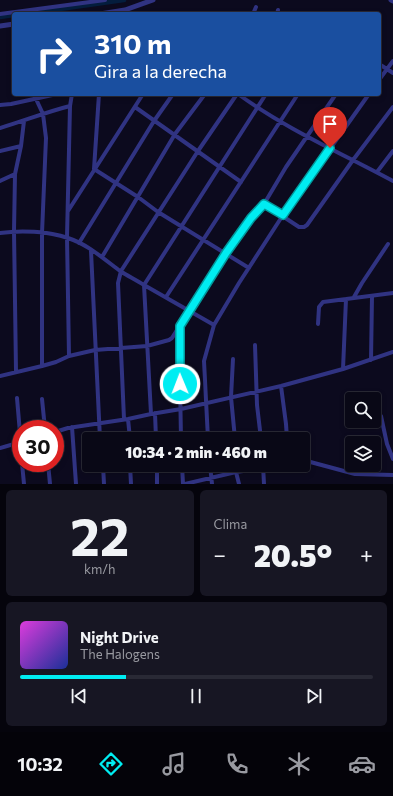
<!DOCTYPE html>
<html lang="es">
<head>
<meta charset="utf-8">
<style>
	:root { --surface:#090816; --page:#171623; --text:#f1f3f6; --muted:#999aa1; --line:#292935; --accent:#00edf2 }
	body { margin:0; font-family:Commissioner,sans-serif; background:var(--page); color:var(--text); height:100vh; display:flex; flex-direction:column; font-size:15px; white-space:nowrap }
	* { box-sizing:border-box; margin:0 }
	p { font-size:13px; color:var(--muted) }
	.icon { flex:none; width:22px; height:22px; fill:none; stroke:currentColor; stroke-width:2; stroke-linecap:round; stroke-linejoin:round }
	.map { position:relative; height:484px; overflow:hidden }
	.panel { display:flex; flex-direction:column; gap:6px; padding:6px; background:#05040c; flex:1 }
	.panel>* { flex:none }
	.top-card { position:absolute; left:12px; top:12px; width:369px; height:84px; border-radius:4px; box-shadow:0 2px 6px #0003,0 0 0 1px var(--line); background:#1a4fa0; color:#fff; overflow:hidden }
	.controls { position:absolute; left:345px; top:392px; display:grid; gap:8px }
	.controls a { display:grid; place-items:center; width:36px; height:36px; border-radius:4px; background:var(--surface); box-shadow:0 2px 6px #0003,0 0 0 1px var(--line); font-size:20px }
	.speed { position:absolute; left:12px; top:420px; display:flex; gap:8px; font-size:20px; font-weight:700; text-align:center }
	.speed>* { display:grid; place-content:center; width:52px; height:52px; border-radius:50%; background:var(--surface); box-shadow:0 2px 6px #0003,0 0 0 1px var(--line); line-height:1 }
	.speed .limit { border:6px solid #d22; background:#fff; color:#111 }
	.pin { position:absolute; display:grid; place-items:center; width:34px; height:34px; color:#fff; margin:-41px -17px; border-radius:50% 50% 50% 0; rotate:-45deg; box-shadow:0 0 4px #0007 }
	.pin .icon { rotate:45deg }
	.me { position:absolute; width:44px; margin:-22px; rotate:359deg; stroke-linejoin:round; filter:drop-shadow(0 0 3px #0008) }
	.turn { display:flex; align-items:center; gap:14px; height:84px; padding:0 16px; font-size:18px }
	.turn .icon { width:52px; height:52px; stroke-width:2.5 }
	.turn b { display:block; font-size:28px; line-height:34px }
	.big { font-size:30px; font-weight:800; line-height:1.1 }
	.panel .card { flex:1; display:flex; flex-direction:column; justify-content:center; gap:6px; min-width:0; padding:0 14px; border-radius:6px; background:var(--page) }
	.panel .dial { align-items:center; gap:0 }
	.dial b { font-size:52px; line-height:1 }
	.song { display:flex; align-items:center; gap:12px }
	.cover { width:48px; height:48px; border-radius:6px; background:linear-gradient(135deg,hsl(300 70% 55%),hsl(230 70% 35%)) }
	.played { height:4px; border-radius:2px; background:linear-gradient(90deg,var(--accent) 30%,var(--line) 30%) }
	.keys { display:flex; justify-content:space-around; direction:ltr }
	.heat { display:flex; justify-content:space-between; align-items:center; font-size:22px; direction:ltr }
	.panel .tiles { flex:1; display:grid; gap:6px; grid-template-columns:1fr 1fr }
	.card:last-child { grid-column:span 2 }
	.trip { position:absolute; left:82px; top:432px; width:228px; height:40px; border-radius:4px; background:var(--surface); box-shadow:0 2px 6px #0003,0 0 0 1px var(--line); font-weight:800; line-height:40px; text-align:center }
	.menu { display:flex; height:64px; justify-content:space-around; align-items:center; background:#040309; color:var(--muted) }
	.menu .icon { width:28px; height:28px }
	.menu .active { color:var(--accent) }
	.menu b { font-size:18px; color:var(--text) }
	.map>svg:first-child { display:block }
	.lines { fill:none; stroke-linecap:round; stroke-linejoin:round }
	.canal { stroke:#041d3d; stroke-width:4.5 }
	.minor { stroke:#303382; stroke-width:4 }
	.tertiary { stroke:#303382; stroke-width:5 }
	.route-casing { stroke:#009a9d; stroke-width:10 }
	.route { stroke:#00edf2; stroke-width:7 }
</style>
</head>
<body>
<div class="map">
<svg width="393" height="484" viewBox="0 0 393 484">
	<rect width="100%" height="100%" fill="#0c0a1e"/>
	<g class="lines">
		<path class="canal" d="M 25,14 L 124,0
			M 0,17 L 14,15"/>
		<path class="minor" d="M 0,14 L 105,0
			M 253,14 L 256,7
			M 277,14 L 278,10
			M 379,64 L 393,73
			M 379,80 L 393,61
			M 99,94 L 94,169 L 138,197 L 158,212 L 249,268
			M 238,94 C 286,129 341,153 393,181
			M 36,99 L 43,114 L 46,138 L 42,233 L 42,366
			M 0,105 L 11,104 L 57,94
			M 135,107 L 241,182
			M 0,128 C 24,121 46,112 70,106
			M 0,151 L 21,146
			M 377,172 L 393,151
			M 0,181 L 15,174
			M 264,204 L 286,167 L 336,94
			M 68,211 L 143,94
			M 0,233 C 20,230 48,231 68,238 C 87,244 104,259 120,271 C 128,276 136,280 144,285 L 266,94
			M 79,243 L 154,121 L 173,94
			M 91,251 L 100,439
			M 102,257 L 175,134 L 205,94
			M 144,285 L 151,414
			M 144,285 L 214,325
			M 166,297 L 298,94
			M 354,297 L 362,283 L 388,244
			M 318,324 L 319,307 L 323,302 L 393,293
			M 179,327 L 181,439
			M 255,345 L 257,405 L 261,439
			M 69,356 L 67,237 L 70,106 L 72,94
			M 233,359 L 231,397 L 235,439
			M 371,360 L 372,296
			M 343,369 L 346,299
			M 16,371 L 14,231 L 15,174 L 21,146 L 24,121
			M 0,376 L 42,366 L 56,362 L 69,356 L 95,350 L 147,346 L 169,340 L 172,338 C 201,292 229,245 264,204 L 299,227 L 304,227 L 307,225 L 353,160 L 393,107
			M 281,386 L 286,424 L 287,439
			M 17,398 L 21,445
			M 42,399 L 45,429
			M 155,413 L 156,439
			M 381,416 L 387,444 L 393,459
			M 124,419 L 118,283 L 121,271 L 198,151 L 237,94
			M 128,419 L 130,439
			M 72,427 L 76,484
			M 55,432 L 68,428 L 128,419 L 151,414 L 181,409 L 281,386 L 343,369 L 393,352
			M 208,439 L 204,361 L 214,325 L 239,283 L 283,215 L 369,94
			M 0,448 L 21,442
			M 303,460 L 355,474 L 393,475
			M 22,463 L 24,484
			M 48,463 L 50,484
			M 103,465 L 104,484
			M 130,465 L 131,484
			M 157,465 L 157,484
			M 182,465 L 183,484
			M 210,465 L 212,484
			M 236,465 L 236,472 L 239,484
			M 263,465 L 264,484
			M 185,484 L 236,472 L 286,465"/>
		<path class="tertiary" d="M 391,0 L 393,1
			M 100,14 L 125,10 L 153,0
			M 0,26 L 14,24"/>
	</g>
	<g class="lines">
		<defs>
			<path id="route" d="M 180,384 L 180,326 L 226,253 L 251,218 L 264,204 L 283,215 L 330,148"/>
		</defs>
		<use href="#route" class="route-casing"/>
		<use href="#route" class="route"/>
	</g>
</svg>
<div class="controls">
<a><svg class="icon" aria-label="search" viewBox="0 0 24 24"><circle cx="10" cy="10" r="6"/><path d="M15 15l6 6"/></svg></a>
<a><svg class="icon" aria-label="layers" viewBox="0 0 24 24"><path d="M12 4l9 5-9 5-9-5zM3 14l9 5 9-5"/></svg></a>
</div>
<div class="speed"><div class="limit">30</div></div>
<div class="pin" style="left:330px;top:148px;background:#d93025"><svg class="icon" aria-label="arrive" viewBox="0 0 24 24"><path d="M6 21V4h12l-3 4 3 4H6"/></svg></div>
<svg class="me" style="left:180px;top:384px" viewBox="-20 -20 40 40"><circle r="17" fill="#00edf2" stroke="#fff" stroke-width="3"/><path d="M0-11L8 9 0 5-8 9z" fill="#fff"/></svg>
<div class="trip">10:34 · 2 min · 460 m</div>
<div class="top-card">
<div class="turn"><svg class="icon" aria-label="right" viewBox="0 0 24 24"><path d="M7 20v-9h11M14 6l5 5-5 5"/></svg><div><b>310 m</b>Gira a la derecha</div></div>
</div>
</div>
<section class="panel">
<div class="tiles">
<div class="card dial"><b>22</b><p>km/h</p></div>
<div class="card"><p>Clima</p>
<div class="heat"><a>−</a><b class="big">20.5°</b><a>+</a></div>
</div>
<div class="card">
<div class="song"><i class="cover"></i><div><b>Night Drive</b><p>The Halogens</p></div></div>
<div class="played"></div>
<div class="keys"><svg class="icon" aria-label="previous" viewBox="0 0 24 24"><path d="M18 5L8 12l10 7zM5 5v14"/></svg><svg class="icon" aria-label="pause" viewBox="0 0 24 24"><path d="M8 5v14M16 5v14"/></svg><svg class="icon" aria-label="next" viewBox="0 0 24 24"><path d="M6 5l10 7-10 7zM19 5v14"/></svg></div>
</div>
</div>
</section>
<nav class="menu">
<b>10:32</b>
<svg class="icon active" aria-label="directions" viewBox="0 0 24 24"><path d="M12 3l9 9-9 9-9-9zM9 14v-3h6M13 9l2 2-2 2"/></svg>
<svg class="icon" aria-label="music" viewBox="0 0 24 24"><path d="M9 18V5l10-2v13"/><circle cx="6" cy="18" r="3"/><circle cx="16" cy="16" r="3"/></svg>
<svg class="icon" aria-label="phone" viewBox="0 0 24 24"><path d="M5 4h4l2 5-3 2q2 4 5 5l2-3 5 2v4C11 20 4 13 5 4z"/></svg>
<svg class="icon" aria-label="climate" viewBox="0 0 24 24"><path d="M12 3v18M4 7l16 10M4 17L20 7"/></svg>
<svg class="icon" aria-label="car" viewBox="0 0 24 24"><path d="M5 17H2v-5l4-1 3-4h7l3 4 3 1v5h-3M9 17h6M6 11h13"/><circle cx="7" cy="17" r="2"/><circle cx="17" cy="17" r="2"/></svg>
</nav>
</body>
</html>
